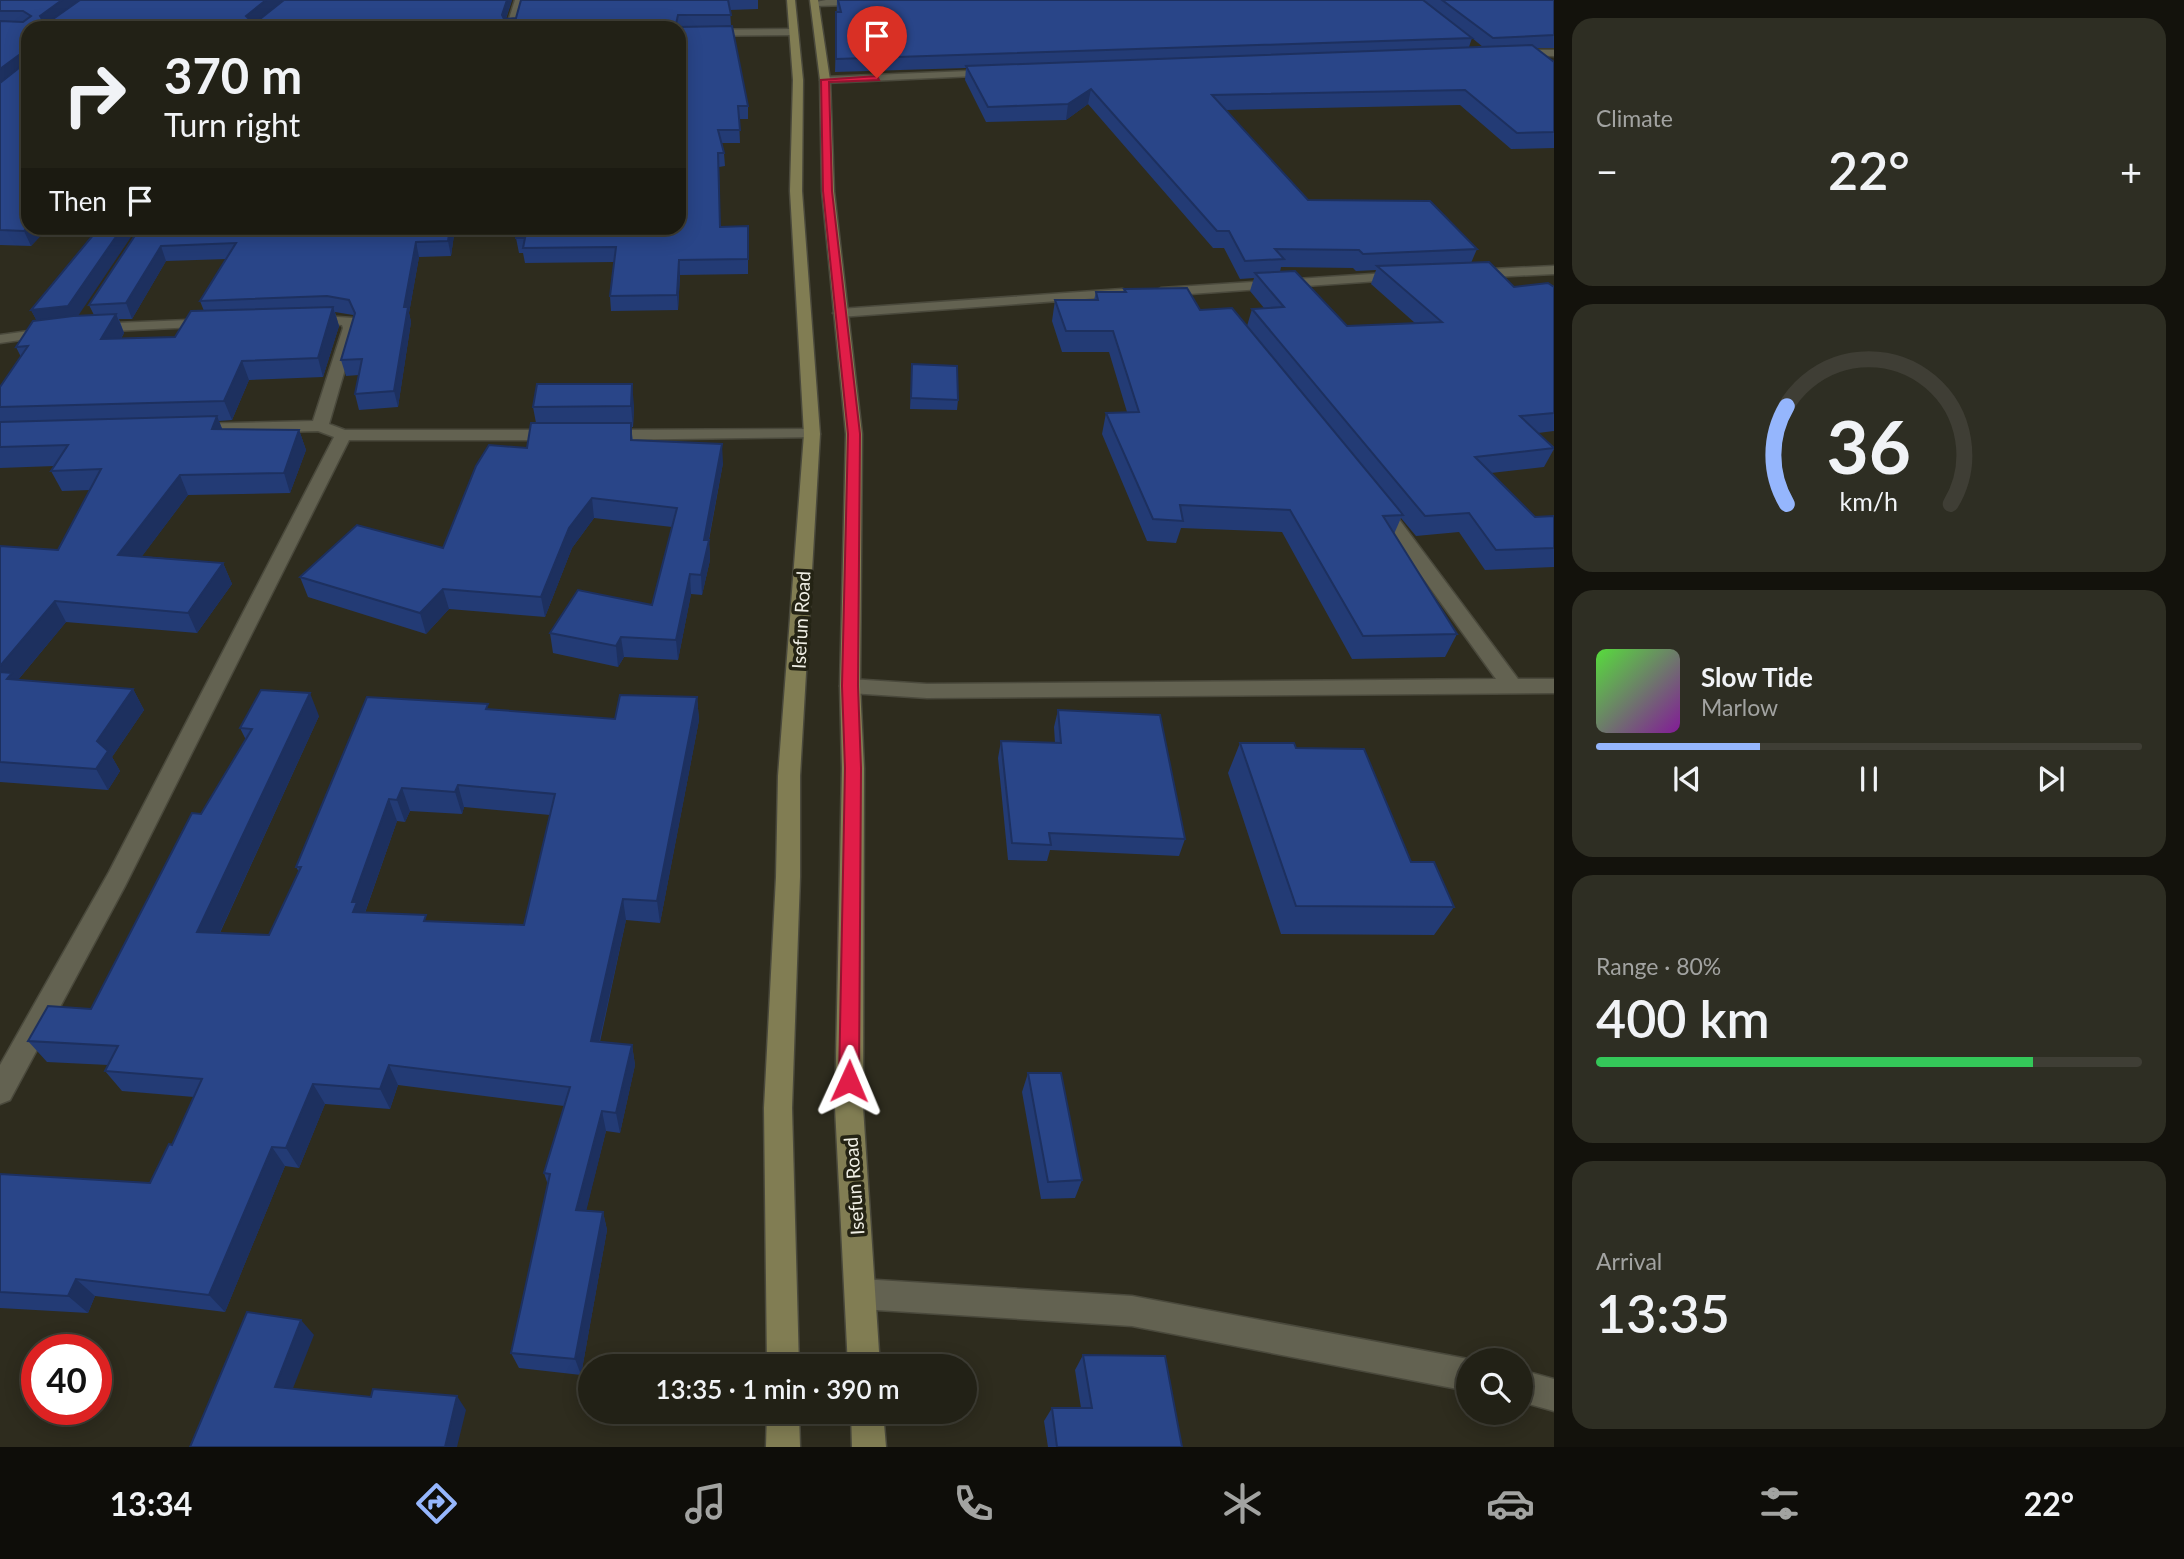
<!DOCTYPE html>
<html lang="en">
<head>
<meta charset="utf-8">
<style>
	:root { --surface:#222116; --page:#2e2e23; --text:#f1f3f6; --muted:#a2a3a1; --line:#3f3e35; --accent:#95b6fd }
	body { margin:0; font-family:Lato,sans-serif; background:var(--page); color:var(--text); height:100vh; display:flex; flex-direction:column; font-size:26px; white-space:nowrap }
	* { box-sizing:border-box; margin:0 }
	p { font-size:23px; color:var(--muted) }
	.icon { flex:none; width:38px; height:38px; fill:none; stroke:currentColor; stroke-width:2; stroke-linecap:round; stroke-linejoin:round }
	.map { position:relative; flex:1; overflow:hidden }
	.sheet { display:flex; flex-direction:column; gap:18px; padding:18px; background:#13120c; width:630px }
	.sheet>* { flex:none }
	.hud { position:absolute; left:21px; top:21px; width:665px; height:214px; border-radius:21px; box-shadow:0 4px 18px #0003,0 0 0 2px var(--line); background:#222116; color:var(--text); overflow:hidden }
	.tools { position:absolute; left:1456px; top:1348px; display:grid; gap:14px }
	.tools a { display:grid; place-items:center; width:77px; height:77px; border-radius:50%; background:var(--surface); box-shadow:0 4px 18px #0003,0 0 0 2px var(--line); font-size:35px }
	.speed { position:absolute; left:21px; top:1334px; display:flex; gap:14px; font-size:35px; font-weight:700; text-align:center }
	.speed>* { display:grid; place-content:center; width:91px; height:91px; border-radius:50%; background:var(--surface); box-shadow:0 4px 18px #0003,0 0 0 2px var(--line); line-height:1 }
	.speed .limit { border:10px solid #d22; background:#fff; color:#111 }
	.pin { position:absolute; display:grid; place-items:center; width:60px; height:60px; color:#fff; margin:-72px -30px; border-radius:50% 50% 50% 0; rotate:-45deg; box-shadow:0 0 7px #0007 }
	.pin .icon { rotate:45deg }
	.me { position:absolute; width:77px; margin:-38px; rotate:1deg; stroke-linejoin:round; filter:drop-shadow(0 0 5px #0008) }
	.turn { display:flex; align-items:center; gap:24px; height:147px; padding:0 28px; font-size:32px }
	.turn .icon { width:91px; height:91px; stroke-width:2.5 }
	.turn b { display:block; font-size:49px; line-height:60px }
	.then { display:flex; align-items:center; height:66px; padding:0 28px; background:#0003; gap:14px; font-size:26px }
	.big { font-size:52px; font-weight:600; line-height:1.1 }
	.sheet .widget { flex:1; display:flex; flex-direction:column; justify-content:center; gap:10px; min-width:0; padding:0 24px; border-radius:21px; background:var(--page) }
	.sheet .dial { align-items:center; gap:0 }
	.dial svg { height:182px; overflow:visible; fill:none; stroke:var(--line); stroke-width:7; stroke-linecap:round; text-anchor:middle }
	.dial text { fill:var(--text); stroke:none }
	.song { display:flex; align-items:center; gap:21px }
	.cover { width:84px; height:84px; border-radius:10px; background:linear-gradient(135deg,hsl(110 70% 55%),hsl(290 70% 35%)) }
	.played { height:7px; border-radius:4px; background:linear-gradient(90deg,var(--accent) 30%,var(--line) 30%) }
	.keys { display:flex; justify-content:space-around; direction:ltr }
	.heat { display:flex; justify-content:space-between; align-items:center; font-size:38px; direction:ltr }
	.charge { height:10px; border-radius:5px; background:linear-gradient(90deg,#34c759 80%,var(--line) 0) }
	.trip { position:absolute; left:578px; top:1354px; width:399px; height:70px; border-radius:35px; background:var(--surface); box-shadow:0 4px 18px #0003,0 0 0 2px var(--line); font-weight:600; line-height:70px; text-align:center }
	.tabs { display:flex; height:112px; justify-content:space-around; align-items:center; background:#0e0d09; color:var(--muted) }
	.tabs .icon { width:49px; height:49px }
	.tabs .selected { color:var(--accent) }
	.tabs b { font-size:32px; color:var(--text) }
	main { display:flex; flex:1; min-height:0 }
	.map>svg:first-child { display:block }
	.lines { fill:none; stroke-linecap:round; stroke-linejoin:round }
	.street-casing { stroke:#4a493c; stroke-width:3 }
	.secondary-casing { stroke:#4a493c; stroke-width:3 }
	.street { fill:#636251; fill-rule:evenodd }
	.secondary { fill:#817d53; fill-rule:evenodd }
	.wall { fill:#233b75; fill-rule:evenodd }
	.shaded-wall { fill:#1d305f }
	.building { fill:#294588; stroke:#1d305f; stroke-width:2; fill-rule:evenodd }
	.route { fill:#e11d48; stroke:#92132f; stroke-width:2 }
	.labels { text-anchor:middle; stroke-width:7; stroke-linejoin:round; paint-order:stroke }
	.street-label { font-size:19px; fill:#f0efe5; stroke:#242314 }
</style>
</head>
<body>
<main>
<div class="map">
<svg width="1554" height="1447" viewBox="0 0 1554 1447">
	<rect width="100%" height="100%" fill="#2e2c1e"/>
	<g class="lines">
		<defs>
			<path id="street" d="M 515,0 L 523,0 L 516,28 L 506,28 Z
				M 923,0 L 919,3 L 815,6 L 811,3 L 826,0 Z
				M 679,30 L 792,29 L 797,32 L 792,35 L 679,36 Z
				M 1514,50 L 1554,50 L 1554,56 L 1511,55 L 1509,53 Z
				M 992,70 L 997,73 L 996,75 L 825,83 L 820,80 L 825,77 Z
				M 1554,266 L 1554,274 L 1472,278 L 1465,274 L 1472,270 Z
				M 1402,272 L 1409,276 L 1407,279 L 1161,296 L 1154,292 L 1161,288 Z
				M 1122,289 L 1127,290 L 1127,296 L 840,317 L 833,313 L 840,309 Z
				M 309,315 L 353,318 L 357,328 L 329,424 L 345,430 L 556,430 L 564,435 L 556,440 L 349,440 L 125,886 L 10,1100 L 0,1104 L 0,1065 L 109,872 L 334,437 L 318,431 L 195,434 L 187,429 L 195,424 L 313,421 L 343,328 L 342,325 L 304,322 L 304,316 Z
				M 211,319 L 218,323 L 216,326 L 92,332 L 85,328 L 92,324 Z
				M 50,328 L 55,329 L 57,332 L 55,335 L 0,343 L 0,335 Z
				M 812,429 L 818,431 L 820,434 L 818,437 L 606,440 L 598,435 L 606,430 Z
				M 1380,501 L 1386,502 L 1518,679 L 1554,679 L 1554,693 L 927,698 L 850,693 L 843,691 L 840,686 L 843,681 L 850,679 L 927,684 L 1496,679 L 1371,506 Z
				M 861,1279 L 1132,1296 L 1468,1359 L 1468,1391 L 1132,1326 L 861,1309 L 850,1305 L 846,1294 L 850,1283 Z
				M 1521,1370 L 1554,1379 L 1554,1411 L 1521,1402 Z"/>
			<path id="secondary" d="M 787,0 L 795,0 L 803,80 L 802,191 L 820,434 L 800,776 L 800,877 L 792,1108 L 799,1367 L 767,1367 L 764,1108 L 776,877 L 778,776 L 804,434 L 790,191 L 793,80 Z
				M 810,0 L 818,0 L 830,80 L 834,191 L 862,434 L 860,686 L 864,768 L 863,1107 L 880,1367 L 848,1367 L 835,1107 L 842,768 L 840,686 L 846,434 L 822,191 L 820,80 Z
				M 767,1412 L 799,1412 L 800,1447 L 766,1447 Z
				M 851,1412 L 883,1412 L 886,1447 L 852,1447 Z"/>
		</defs>
		<use href="#street" class="street-casing"/>
		<use href="#secondary" class="secondary-casing"/>
		<use href="#street" class="street"/>
		<use href="#secondary" class="secondary"/>
	</g>
	<path class="wall" d="M 0,0 L 512,0 L 506,19 L 516,18 L 521,0 L 758,0 L 758,9 L 730,10 L 731,26 L 748,106 L 748,119 L 739,119 L 740,143 L 722,143 L 724,153 L 725,166 L 719,167 L 720,227 L 748,226 L 748,274 L 680,275 L 678,310 L 611,311 L 610,296 L 614,262 L 525,263 L 523,253 L 519,253 L 516,238 L 679,28 L 28,28 L 28,228 L 48,228 L 31,246 L 0,245 Z
		M 837,0 L 1554,0 L 1554,48 L 1536,48 L 1554,62 L 1554,148 L 1511,149 L 1460,105 L 1226,110 L 1308,200 L 1477,249 L 1471,263 L 1514,287 L 1554,287 L 1554,431 L 1538,433 L 1554,447 L 1554,449 L 1544,467 L 1491,473 L 1535,517 L 1554,516 L 1554,567 L 1485,570 L 1459,532 L 1416,536 L 1401,518 L 1394,534 L 1457,634 L 1445,657 L 1352,659 L 1282,532 L 1181,528 L 1176,543 L 1147,541 L 1102,434 L 1106,413 L 1127,412 L 1109,352 L 1062,352 L 1052,321 L 1055,300 L 1094,300 L 1096,292 L 1123,292 L 1124,289 L 1200,310 L 1247,326 L 1252,309 L 1264,308 L 1250,291 L 1254,278 L 1240,279 L 1224,248 L 1213,248 L 1088,104 L 1066,120 L 986,122 L 965,80 L 966,68 L 835,72 ZM 1472,38 L 1483,47 L 1469,47 ZM 1281,267 L 1353,268 L 1356,271 L 1376,270 L 1371,284 L 1415,323 L 1347,326 L 1280,272 Z
		M 140,228 L 455,228 L 451,256 L 419,257 L 409,313 L 411,322 L 398,407 L 359,410 L 355,394 L 359,375 L 346,376 L 341,360 L 354,317 L 353,315 L 335,312 L 339,326 L 323,377 L 249,380 L 232,420 L 219,421 L 222,429 L 299,430 L 306,450 L 290,493 L 188,495 L 142,556 L 223,563 L 232,584 L 197,633 L 66,622 L 18,680 L 133,689 L 144,710 L 112,757 L 120,771 L 108,790 L 0,782 L 0,546 L 58,550 L 90,490 L 62,491 L 51,471 L 55,466 L 0,468 L 0,387 L 21,357 L 16,347 L 37,321 L 31,310 L 79,315 L 94,315 L 89,305 ZM 227,259 L 200,301 L 204,311 L 175,337 L 121,339 L 124,333 L 119,319 L 132,319 L 166,261 Z
		M 912,364 L 958,400 L 957,410 L 910,409 Z
		M 634,405 L 633,427 L 631,427 L 633,441 L 723,463 L 709,540 L 710,560 L 702,595 L 691,594 L 678,660 L 624,657 L 618,667 L 553,653 L 550,633 L 652,605 L 672,527 L 594,518 L 572,548 L 545,617 L 449,609 L 426,634 L 308,597 L 300,577 L 443,548 L 527,448 L 536,423 L 533,407 Z
		M 697,697 L 699,720 L 660,923 L 626,920 L 600,1042 L 632,1045 L 635,1065 L 620,1133 L 606,1131 L 586,1210 L 603,1212 L 607,1230 L 581,1375 L 519,1368 L 511,1353 L 548,1185 L 544,1173 L 564,1106 L 398,1085 L 390,1109 L 325,1104 L 299,1168 L 285,1166 L 225,1312 L 95,1296 L 88,1313 L 0,1308 L 0,1174 L 150,1183 L 172,1145 L 194,1097 L 122,1091 L 105,1071 L 108,1065 L 47,1062 L 28,1041 L 91,1009 L 201,814 L 246,740 L 240,728 L 319,716 L 220,933 L 269,935 L 299,872 L 296,867 L 489,709 L 615,719 ZM 464,807 L 550,815 L 524,925 L 429,922 L 365,913 L 397,821 L 405,822 L 410,811 L 462,814 Z
		M 1058,710 L 1185,839 L 1179,856 L 1050,850 L 1047,861 L 1008,860 L 998,758 L 1001,741 L 1055,743 L 1054,727 Z
		M 1240,743 L 1296,748 L 1454,907 L 1434,935 L 1281,934 L 1228,773 Z
		M 1028,1073 L 1082,1180 L 1075,1198 L 1041,1199 L 1022,1092 Z
		M 1083,1355 L 1182,1447 L 1048,1447 L 1044,1421 L 1052,1408 L 1081,1408 L 1075,1370 Z"/>
	<path class="shaded-wall" d="M 62,0 L 82,0 L 44,28 L 40,16 Z
		M 266,0 L 283,0 L 249,28 L 246,16 Z
		M 507,0 L 512,0 L 503,27 L 502,15 Z
		M 23,52 L 28,65 L 0,86 L 0,69 Z
		M 1091,89 L 1088,104 L 1066,120 L 1068,104 Z
		M 28,227 L 48,228 L 31,246 L 24,231 Z
		M 122,228 L 137,228 L 74,322 L 39,325 L 31,310 Z
		M 450,228 L 455,228 L 451,256 L 448,241 Z
		M 416,242 L 419,257 L 409,313 L 411,322 L 398,407 L 394,391 L 404,307 Z
		M 161,246 L 166,261 L 132,319 L 126,303 Z
		M 679,260 L 680,275 L 678,310 L 677,295 Z
		M 333,307 L 339,326 L 323,377 L 318,358 Z
		M 116,314 L 124,333 L 109,359 L 101,339 Z
		M 242,361 L 249,380 L 232,420 L 224,401 Z
		M 632,384 L 634,405 L 633,427 L 631,406 Z
		M 217,416 L 225,436 L 212,429 Z
		M 299,430 L 306,450 L 290,493 L 284,473 Z
		M 722,444 L 723,463 L 707,548 L 709,540 L 710,560 L 702,595 L 701,575 L 704,540 Z
		M 180,475 L 188,495 L 128,575 L 118,555 Z
		M 592,498 L 594,518 L 572,548 L 545,617 L 541,597 L 569,528 Z
		M 223,563 L 232,584 L 197,633 L 188,613 Z
		M 690,574 L 691,594 L 678,660 L 676,640 Z
		M 443,589 L 449,609 L 426,634 L 420,613 Z
		M 55,601 L 66,622 L 17,681 L 0,680 L 0,666 Z
		M 621,637 L 624,657 L 618,667 L 616,646 Z
		M 133,689 L 144,710 L 112,757 L 120,771 L 108,790 L 96,769 L 97,741 Z
		M 310,693 L 319,716 L 210,954 L 197,932 Z
		M 697,697 L 699,720 L 660,923 L 657,901 Z
		M 458,785 L 464,807 L 462,814 L 455,792 Z
		M 402,788 L 410,811 L 405,822 L 397,800 Z
		M 389,799 L 397,821 L 363,918 L 353,912 L 352,902 Z
		M 623,899 L 626,920 L 595,1061 L 591,1041 Z
		M 632,1045 L 635,1065 L 620,1133 L 616,1113 Z
		M 389,1065 L 398,1085 L 390,1109 L 380,1089 Z
		M 313,1084 L 325,1104 L 299,1168 L 286,1148 Z
		M 602,1111 L 606,1131 L 582,1228 L 576,1210 Z
		M 272,1147 L 285,1166 L 225,1312 L 209,1295 Z
		M 603,1212 L 607,1230 L 581,1375 L 575,1359 Z
		M 76,1279 L 95,1296 L 88,1313 L 68,1296 Z
		M 301,1320 L 314,1335 L 288,1401 L 275,1387 Z
		M 457,1396 L 466,1410 L 457,1447 L 445,1447 Z"/>
	<path class="building" d="M 0,0 L 62,0 L 40,16 L 42,19 L 53,19 L 80,0 L 266,0 L 246,16 L 249,19 L 260,19 L 284,0 L 507,0 L 502,15 L 504,19 L 516,18 L 521,0 L 728,0 L 731,15 L 678,15 L 676,24 L 678,27 L 732,26 L 748,106 L 738,106 L 740,130 L 718,130 L 724,153 L 718,153 L 720,227 L 748,226 L 748,259 L 679,260 L 677,295 L 610,296 L 616,247 L 523,248 L 525,238 L 516,238 L 517,228 L 679,228 L 679,28 L 28,28 L 28,227 L 24,231 L 0,230 L 0,83 L 24,64 L 26,55 L 23,52 L 0,69 L 0,21 L 23,22 L 31,16 L 23,11 L 0,11 Z
		M 838,0 L 1423,0 L 1472,38 L 836,59 L 836,12 L 841,12 Z
		M 1442,0 L 1554,0 L 1554,35 L 1493,38 Z
		M 1532,45 L 1554,62 L 1554,132 L 1517,133 L 1465,90 L 1212,95 L 1308,200 L 1430,201 L 1477,249 L 1363,254 L 1359,250 L 1275,249 L 1284,259 L 1245,261 L 1229,231 L 1217,231 L 1091,89 L 1068,104 L 988,107 L 966,66 Z
		M 99,228 L 122,228 L 68,306 L 31,310 Z
		M 140,228 L 450,228 L 448,241 L 416,242 L 404,307 L 408,307 L 394,391 L 355,394 L 362,359 L 341,360 L 355,313 L 349,300 L 327,296 L 200,301 L 236,243 L 161,246 L 126,303 L 89,305 Z
		M 1489,262 L 1514,287 L 1548,283 L 1554,287 L 1554,413 L 1520,416 L 1554,448 L 1475,457 L 1535,517 L 1554,516 L 1554,548 L 1496,550 L 1469,513 L 1425,516 L 1252,309 L 1284,307 L 1255,273 L 1295,271 L 1347,326 L 1442,322 L 1377,266 Z
		M 1187,288 L 1200,310 L 1232,308 L 1400,511 L 1403,515 L 1383,516 L 1457,634 L 1363,636 L 1290,510 L 1180,505 L 1183,521 L 1153,519 L 1106,413 L 1139,412 L 1113,331 L 1066,331 L 1055,300 L 1098,300 L 1096,292 L 1126,292 L 1124,289 Z
		M 333,307 L 318,358 L 242,361 L 224,401 L 0,407 L 0,387 L 28,346 L 16,347 L 33,321 L 73,316 L 116,314 L 101,339 L 175,337 L 191,311 Z
		M 912,364 L 957,366 L 958,400 L 911,398 Z
		M 537,384 L 632,384 L 631,406 L 533,407 Z
		M 217,416 L 212,429 L 299,430 L 284,473 L 180,475 L 118,555 L 223,563 L 188,613 L 55,601 L 0,666 L 0,546 L 58,550 L 101,469 L 51,471 L 68,445 L 0,447 L 0,422 Z
		M 531,423 L 631,423 L 631,440 L 722,444 L 704,540 L 709,540 L 701,575 L 690,574 L 676,640 L 621,637 L 616,646 L 550,633 L 578,590 L 652,605 L 677,508 L 592,498 L 569,528 L 541,597 L 443,589 L 420,613 L 300,577 L 357,525 L 443,548 L 476,466 L 489,445 L 527,448 Z
		M 0,672 L 12,673 L 7,679 L 133,689 L 97,741 L 108,751 L 96,769 L 0,762 Z
		M 261,690 L 310,693 L 197,932 L 269,935 L 301,867 L 296,867 L 367,697 L 488,704 L 486,709 L 615,719 L 620,695 L 697,697 L 657,901 L 623,899 L 591,1041 L 632,1045 L 616,1113 L 602,1111 L 576,1210 L 603,1212 L 575,1359 L 511,1353 L 550,1174 L 544,1173 L 570,1087 L 389,1065 L 380,1089 L 313,1084 L 286,1148 L 272,1147 L 209,1295 L 76,1279 L 68,1296 L 0,1292 L 0,1174 L 150,1183 L 169,1144 L 172,1145 L 202,1079 L 105,1071 L 118,1046 L 28,1041 L 48,1006 L 91,1009 L 192,813 L 201,814 L 252,729 L 240,728 ZM 458,785 L 555,794 L 524,925 L 424,921 L 426,915 L 353,912 L 357,902 L 352,902 L 389,799 L 397,800 L 402,788 L 455,792 Z
		M 1058,710 L 1160,715 L 1185,839 L 1049,833 L 1051,845 L 1012,843 L 1001,741 L 1061,743 Z
		M 1240,743 L 1294,743 L 1296,748 L 1364,749 L 1411,862 L 1434,862 L 1454,907 L 1296,906 Z
		M 1028,1073 L 1061,1073 L 1082,1180 L 1048,1182 Z
		M 247,1312 L 301,1320 L 275,1387 L 371,1397 L 373,1389 L 457,1396 L 445,1447 L 190,1447 Z
		M 1083,1355 L 1165,1356 L 1182,1447 L 1057,1447 L 1052,1408 L 1092,1408 Z"/>
	<path class="route" d="M 877,76 L 879,80 L 829,82 L 832,191 L 860,434 L 858,686 L 861,768 L 859,1081 L 856,1088 L 849,1091 L 842,1088 L 839,1081 L 845,768 L 842,686 L 848,434 L 823,191 L 821,80 Z"/>
	<g class="labels">
		<g class="street-label">
			<text transform="translate(801 620) rotate(-87)" y="7">Isefun Road</text>
			<text transform="translate(854 1186) rotate(-94)" y="7">Isefun Road</text>
		</g>
	</g>
</svg>
<div class="tools">
<a><svg class="icon" aria-label="search" viewBox="0 0 24 24"><circle cx="10" cy="10" r="6"/><path d="M15 15l6 6"/></svg></a>
</div>
<div class="speed"><div class="limit">40</div></div>
<div class="pin" style="left:877px;top:78px;background:#d93025"><svg class="icon" aria-label="arrive" viewBox="0 0 24 24"><path d="M6 21V4h12l-3 4 3 4H6"/></svg></div>
<svg class="me" style="left:849px;top:1081px" viewBox="-20 -20 40 40"><path d="M0-17L14 15 0 8-14 15z" fill="#e11d48" stroke="#fff" stroke-width="4"/></svg>
<div class="trip">13:35 · 1 min · 390 m</div>
<div class="hud">
<div class="turn"><svg class="icon" aria-label="right" viewBox="0 0 24 24"><path d="M7 20v-9h11M14 6l5 5-5 5"/></svg><div><b>370 m</b>Turn right</div></div>
<div class="then">Then<svg class="icon" aria-label="arrive" viewBox="0 0 24 24"><path d="M6 21V4h12l-3 4 3 4H6"/></svg></div>
</div>
</div>
<section class="sheet">
<div class="widget"><p>Climate</p>
<div class="heat"><a>−</a><b class="big">22°</b><a>+</a></div>
</div>
<div class="widget dial"><svg viewBox="0 0 100 80">
<path d="M14 69A42 42 0 1 1 86 69"/>
<path d="M14 69A42 42 0 0 1 14 26" stroke="#95b6fd"/>
<text x="50" y="56" font-size="32" font-weight="700">36</text>
<text x="50" y="72" font-size="11">km/h</text>
</svg></div>
<div class="widget">
<div class="song"><i class="cover"></i><div><b>Slow Tide</b><p>Marlow</p></div></div>
<div class="played"></div>
<div class="keys"><svg class="icon" aria-label="previous" viewBox="0 0 24 24"><path d="M18 5L8 12l10 7zM5 5v14"/></svg><svg class="icon" aria-label="pause" viewBox="0 0 24 24"><path d="M8 5v14M16 5v14"/></svg><svg class="icon" aria-label="next" viewBox="0 0 24 24"><path d="M6 5l10 7-10 7zM19 5v14"/></svg></div>
</div>
<div class="widget"><p>Range · 80%</p><b class="big">400 km</b><div class="charge"></div></div>
<div class="widget"><p>Arrival</p><b class="big">13:35</b></div>
</section>
</main>
<nav class="tabs">
<b>13:34</b>
<svg class="icon selected" aria-label="directions" viewBox="0 0 24 24"><path d="M12 3l9 9-9 9-9-9zM9 14v-3h6M13 9l2 2-2 2"/></svg>
<svg class="icon" aria-label="music" viewBox="0 0 24 24"><path d="M9 18V5l10-2v13"/><circle cx="6" cy="18" r="3"/><circle cx="16" cy="16" r="3"/></svg>
<svg class="icon" aria-label="phone" viewBox="0 0 24 24"><path d="M5 4h4l2 5-3 2q2 4 5 5l2-3 5 2v4C11 20 4 13 5 4z"/></svg>
<svg class="icon" aria-label="climate" viewBox="0 0 24 24"><path d="M12 3v18M4 7l16 10M4 17L20 7"/></svg>
<svg class="icon" aria-label="car" viewBox="0 0 24 24"><path d="M5 17H2v-5l4-1 3-4h7l3 4 3 1v5h-3M9 17h6M6 11h13"/><circle cx="7" cy="17" r="2"/><circle cx="17" cy="17" r="2"/></svg>
<svg class="icon" aria-label="filters" viewBox="0 0 24 24"><path d="M4 7h16M4 17h16"/><circle cx="9" cy="7" r="2"/><circle cx="15" cy="17" r="2"/></svg>
<b>22°</b>
</nav>
</body>
</html>
